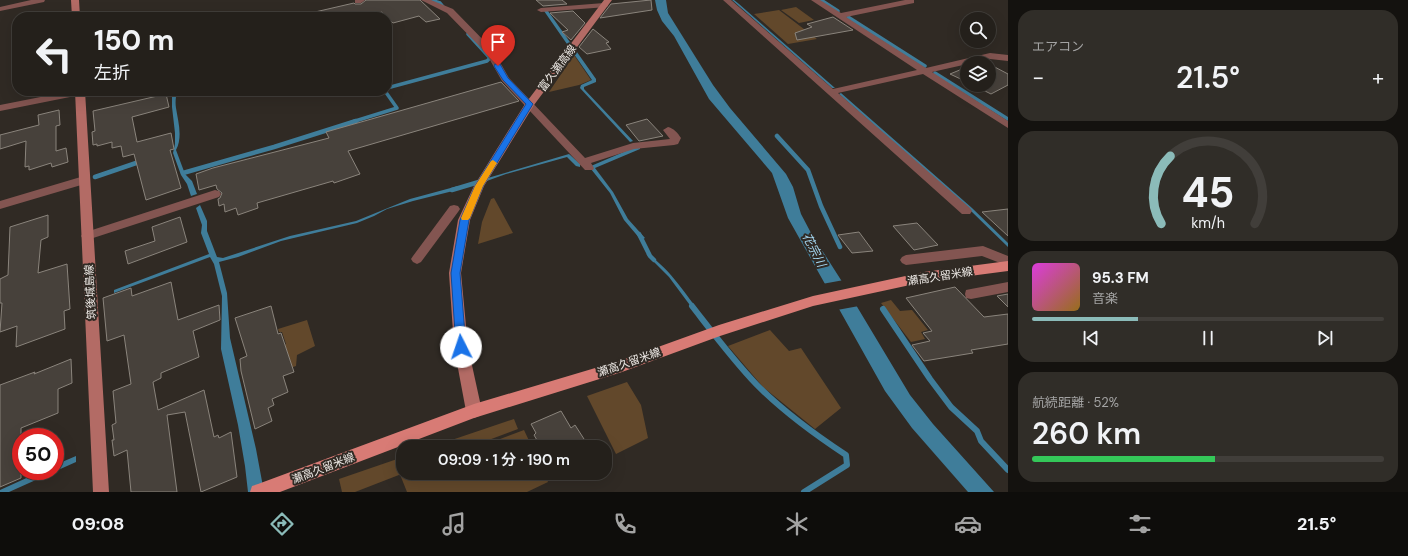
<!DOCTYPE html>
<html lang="ja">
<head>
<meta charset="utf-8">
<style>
	:root { --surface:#24201b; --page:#302d28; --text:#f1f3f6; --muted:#a3a3a3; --line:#413e3a; --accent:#8bbbb9 }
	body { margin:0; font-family:"DM Sans","Noto Sans JP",sans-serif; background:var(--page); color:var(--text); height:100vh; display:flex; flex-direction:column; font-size:15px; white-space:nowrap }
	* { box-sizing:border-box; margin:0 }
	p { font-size:13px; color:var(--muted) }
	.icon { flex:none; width:22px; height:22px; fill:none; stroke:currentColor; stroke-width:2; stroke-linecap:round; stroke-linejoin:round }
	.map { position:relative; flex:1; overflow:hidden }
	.drawer { display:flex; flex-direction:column; gap:10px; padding:10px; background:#14120f; width:400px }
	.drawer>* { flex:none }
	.banner { position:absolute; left:12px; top:12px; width:380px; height:84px; border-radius:16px; box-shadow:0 4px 16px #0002,0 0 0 1px var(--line); background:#24201b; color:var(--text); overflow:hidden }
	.buttons { position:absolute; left:960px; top:12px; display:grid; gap:8px }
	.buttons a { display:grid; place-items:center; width:36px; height:36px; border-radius:50%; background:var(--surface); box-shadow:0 4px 16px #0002,0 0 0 1px var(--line); font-size:20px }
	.speed { position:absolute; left:12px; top:428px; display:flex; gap:8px; font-size:20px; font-weight:700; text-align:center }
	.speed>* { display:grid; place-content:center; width:52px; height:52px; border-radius:50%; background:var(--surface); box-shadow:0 4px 16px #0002,0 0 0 1px var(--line); line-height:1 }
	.speed .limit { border:6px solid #d22; background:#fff; color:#111 }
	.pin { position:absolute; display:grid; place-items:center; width:34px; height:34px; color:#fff; margin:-41px -17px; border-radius:50% 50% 50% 0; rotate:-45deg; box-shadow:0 0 4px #0007 }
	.pin .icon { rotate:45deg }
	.me { position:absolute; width:44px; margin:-22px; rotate:356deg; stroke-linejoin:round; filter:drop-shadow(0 0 3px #0008) }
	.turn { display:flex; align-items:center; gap:14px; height:84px; padding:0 16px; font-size:18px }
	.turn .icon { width:52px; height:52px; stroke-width:2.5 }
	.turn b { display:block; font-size:28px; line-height:34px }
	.big { font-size:30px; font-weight:600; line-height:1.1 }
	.drawer .tile { flex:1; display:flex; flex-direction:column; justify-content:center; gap:6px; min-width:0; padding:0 14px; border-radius:16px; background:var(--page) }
	.drawer .dial { align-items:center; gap:0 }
	.dial svg { height:104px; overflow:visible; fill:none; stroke:var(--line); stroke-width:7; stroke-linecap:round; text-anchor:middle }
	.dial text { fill:var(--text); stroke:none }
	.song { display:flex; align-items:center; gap:12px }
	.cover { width:48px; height:48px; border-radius:6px; background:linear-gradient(135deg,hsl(300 70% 55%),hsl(40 70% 35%)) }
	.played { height:4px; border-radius:2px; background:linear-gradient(90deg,var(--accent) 30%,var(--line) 30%) }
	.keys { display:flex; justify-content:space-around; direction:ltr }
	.heat { display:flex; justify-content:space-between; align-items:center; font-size:22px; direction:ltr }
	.charge { height:6px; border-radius:3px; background:linear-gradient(90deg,#34c759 52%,var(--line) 0) }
	.trip { position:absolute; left:396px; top:440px; width:216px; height:40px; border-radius:16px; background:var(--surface); box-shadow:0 4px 16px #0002,0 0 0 1px var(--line); font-weight:600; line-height:40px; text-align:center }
	.tabs { display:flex; height:64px; justify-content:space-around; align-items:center; background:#0e0d0b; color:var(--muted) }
	.tabs .icon { width:28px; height:28px }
	.tabs .on { color:var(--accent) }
	.tabs b { font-size:18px; color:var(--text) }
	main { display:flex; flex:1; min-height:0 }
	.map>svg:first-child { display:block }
	.green { fill:#62482b }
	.water { fill:#3f7d9a }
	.pier { fill:#302a24 }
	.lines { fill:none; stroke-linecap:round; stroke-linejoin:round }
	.stream-far2 { stroke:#3f7d9a; stroke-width:3.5 }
	.stream-far1 { stroke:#3f7d9a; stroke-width:4.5 }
	.stream { stroke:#3f7d9a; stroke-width:6 }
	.building { fill:#47413b; stroke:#8a847c }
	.street { fill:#835551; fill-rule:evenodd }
	.secondary { fill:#b36b65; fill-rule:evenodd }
	.primary { fill:#d87b75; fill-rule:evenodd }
	.route { fill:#1a73e8; stroke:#114b97 }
	.slow { fill:#f59e0b }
	.labels { text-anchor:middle; stroke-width:4; stroke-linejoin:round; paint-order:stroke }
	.street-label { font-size:11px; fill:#eeeae6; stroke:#302a24 }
	.water-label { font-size:12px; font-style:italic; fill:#a8dbf6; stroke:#302a24 }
</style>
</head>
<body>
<main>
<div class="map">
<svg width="1008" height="492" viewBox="0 0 1008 492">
	<rect width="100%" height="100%" fill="#302a24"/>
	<path class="green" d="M 796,7 L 814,20 L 799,23 L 781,10 Z
		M 779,10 L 817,39 L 788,44 L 754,14 Z
		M 574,55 L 591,80 L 579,85 L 549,92 Z
		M 494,198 L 513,233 L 478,244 L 482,222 L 491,199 Z
		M 891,300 L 900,311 L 912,310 L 928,330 L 921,332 L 925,339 L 911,342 L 881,303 Z
		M 307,320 L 315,346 L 297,355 L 296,366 L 287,369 L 283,346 L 286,344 L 282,332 L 279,332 L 278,329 Z
		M 770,330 L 789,351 L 801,348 L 841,408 L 815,429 L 763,387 L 728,346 Z
		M 627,382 L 641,405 L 648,438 L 616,454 L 587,396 Z
		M 514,419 L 518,429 L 470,447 L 431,447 Z
		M 524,430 L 532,447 L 479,447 Z
		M 403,457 L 404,473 L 355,492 L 342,492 L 339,479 Z
		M 412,473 L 544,473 L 548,482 L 527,492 L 407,492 L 401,477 Z"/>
	<path class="water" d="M 655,0 L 666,0 L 668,13 L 713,85 L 730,108 L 786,174 L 793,187 L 801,214 L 811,233 L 841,280 L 910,395 L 933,424 L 994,492 L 968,492 L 912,428 L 885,391 L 788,218 L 772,173 L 709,99 L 674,36 L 662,21 L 657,10 Z
		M 732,0 L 734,0 L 739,4 L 835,88 L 832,88 Z
		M 544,11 L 548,11 L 596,79 L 596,82 L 584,87 L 584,89 L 633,141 L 630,142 L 580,88 L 581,85 L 592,80 Z
		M 172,91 L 177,91 C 176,96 175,102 176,108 C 178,121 183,137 176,150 L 185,174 L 192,181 L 197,194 L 191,196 L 187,184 L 181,175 L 173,153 L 175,144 L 175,133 L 172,107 Z
		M 841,93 L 972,208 L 1008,243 L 1008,247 L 971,211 L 839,94 Z
		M 640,147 L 640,149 L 595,168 L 613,192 L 628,219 L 645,238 L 641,240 L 624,220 L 610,193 L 591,169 L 591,166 L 633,148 Z
		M 569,154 L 580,164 L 580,167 L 576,166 L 567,157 L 506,174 L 484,182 L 481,180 Z
		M 458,186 L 457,190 L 413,201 L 387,209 L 374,216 L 357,223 L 281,241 L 238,257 L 219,262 L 227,293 L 230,338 L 256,449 L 264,492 L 248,492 L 245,466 L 238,425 L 221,349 L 222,296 L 214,264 L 210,257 L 114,293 L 114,290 L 209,254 L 201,233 L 202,225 L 196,208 L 200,205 L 207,221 L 207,231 L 217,257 L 223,258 L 290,236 L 356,221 L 410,199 Z
		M 646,254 C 666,264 684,292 698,310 L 695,312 L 669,277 Z
		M 76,456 L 76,462 L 9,492 L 0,492 L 0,490 L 42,471 L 55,471 L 55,465 Z"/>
	<path class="pier" d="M 844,280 L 859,306 L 837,310 L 822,284 Z"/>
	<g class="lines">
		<path class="stream-far2" d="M 431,0 L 440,3 L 445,9
			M 821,0 L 838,11
			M 848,17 L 925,66
			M 935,73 L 1008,119
			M 387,88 L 487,61 L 490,58 L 468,34
			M 352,122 L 397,108 L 385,91"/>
		<path class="stream-far1" d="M 777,136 L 808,170 L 821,206 L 840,247
			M 183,173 L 274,147 L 356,121
			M 95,177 L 142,161
			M 452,190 L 482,181
			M 639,234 L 650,256 L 654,260"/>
		<path class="stream" d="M 692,306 C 713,333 733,360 757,385 C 784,412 814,434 846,455 L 847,465 L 804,492
			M 883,309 L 930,379 L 951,407 L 977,431 L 981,441 L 1008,470"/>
	</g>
	<path class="building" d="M 366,0 L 420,0 L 440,19 L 426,22 L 419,16 L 393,23 L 382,12 L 363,17 L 315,17 L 315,12 L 354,3 L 355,4 L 361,4 Z
		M 536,0 L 562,0 L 567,4 L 543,6 Z
		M 651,0 L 652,10 L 600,18 L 611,4 Z
		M 573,11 L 585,23 L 571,40 L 562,32 L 568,30 L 550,13 Z
		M 833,17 L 853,30 L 797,40 L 795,33 L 812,27 L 807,24 Z
		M 593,29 L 609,42 L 606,43 L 611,49 L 587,54 L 579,47 Z
		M 989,64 L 1008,74 L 1008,85 L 991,94 L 973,85 L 989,85 Z
		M 967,67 L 967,82 L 950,74 Z
		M 501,82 L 519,101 L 348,151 L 360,174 L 334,183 L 333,181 L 257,203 L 258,208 L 238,215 L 236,208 L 225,212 L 224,204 L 219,206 L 218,199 L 220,198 L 222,193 L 217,189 L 216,185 L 199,190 L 196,174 L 213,168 L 329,138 L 326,132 Z
		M 166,94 L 169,107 L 132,117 L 137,142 L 171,133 L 174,149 L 170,150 L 181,188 L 146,200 L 134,154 L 123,157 L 121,146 L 112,148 L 112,142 L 97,146 L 97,144 L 93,145 L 92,132 L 95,131 L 93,111 Z
		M 59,110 L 60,125 L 56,126 L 56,151 L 66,148 L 68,162 L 52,167 L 51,163 L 29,170 L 29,166 L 25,167 L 26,141 L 0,149 L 0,135 L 39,125 L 38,115 Z
		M 647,119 L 663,136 L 639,141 L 626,125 Z
		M 1008,209 L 1008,236 L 982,212 Z
		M 48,215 L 48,237 L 41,240 L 38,273 L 67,264 L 70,309 L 64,311 L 65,329 L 16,347 L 17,326 L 0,332 L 2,303 L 0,303 L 0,279 L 8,275 L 10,227 Z
		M 180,217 L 187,242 L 128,264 L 125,251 L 155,241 L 152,227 Z
		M 917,223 L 938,245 L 914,250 L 893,226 Z
		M 859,232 L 873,251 L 852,253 L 838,235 Z
		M 171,282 L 178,320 L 219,305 L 220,320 L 193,331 L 199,357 L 161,373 L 161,378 L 153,382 L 158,410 L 204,390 L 214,437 L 218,435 L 219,438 L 231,432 L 237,477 L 201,492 L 185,412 L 167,415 L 177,492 L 131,492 L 127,450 L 114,456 L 112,440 L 114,440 L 112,425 L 116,423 L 113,391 L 131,384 L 124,335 L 107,341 L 103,298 L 131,288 L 132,296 Z
		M 955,287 L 984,317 L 1008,314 L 1008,344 L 971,350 L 973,353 L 924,361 L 912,345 L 930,341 L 923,333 L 932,331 L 906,298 Z
		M 1008,294 L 1008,307 L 997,296 Z
		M 271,306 L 278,334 L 281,333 L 294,372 L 283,376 L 288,392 L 272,399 L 274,405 L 268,408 L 272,421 L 255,429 L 241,371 L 240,359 L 247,356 L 235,318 Z
		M 71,359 L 72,383 L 58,389 L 58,413 L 21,428 L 21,478 L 0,487 L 0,385 L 35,372 L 34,374 Z
		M 561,411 L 571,428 L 575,425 L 584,439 L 580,442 L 583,447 L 541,447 L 534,435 L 536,433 L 531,424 Z"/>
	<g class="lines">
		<path class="street" d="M 31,0 L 45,0 L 44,2 L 0,11 L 0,7 Z
			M 355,0 L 365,0 L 361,3 L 355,3 Z
			M 421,0 L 431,0 L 453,9 L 493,50 L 509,78 L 585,158 L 633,143 L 670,139 L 663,130 L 668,127 C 673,128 678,133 681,138 L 678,144 L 674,145 L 634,149 L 591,163 L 594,168 L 593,170 L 585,170 L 502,81 L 486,53 L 447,13 Z
			M 723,0 L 731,0 L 833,89 L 917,70 L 811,0 L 820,0 L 841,13 L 905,0 L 914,0 L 914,3 L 846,17 L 926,68 L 990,53 L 1008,55 L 1008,61 L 990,59 L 932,72 L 1008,121 L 1008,128 L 923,74 L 838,93 L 970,208 L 972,211 L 970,214 L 962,214 Z
			M 604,3 L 608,5 L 607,7 L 541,12 L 537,10 L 541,8 Z
			M 71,91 L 85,92 L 80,95 L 0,111 L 0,105 Z
			M 84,176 L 88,177 L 89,180 L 88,183 L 0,209 L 0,201 Z
			M 215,190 L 219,191 L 221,194 L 219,197 L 87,240 L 83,239 L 81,236 L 83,233 Z
			M 454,205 L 458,206 L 460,209 L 458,212 L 421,262 L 417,264 L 413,262 L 411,259 L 413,256 L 450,206 Z
			M 983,246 L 1008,256 L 1008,266 L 982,256 L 906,265 L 902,263 L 900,260 L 902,257 L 906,255 Z
			M 1008,282 L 1008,292 L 971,299 L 966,298 L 965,294 L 966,290 L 971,289 Z"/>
		<path class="secondary" d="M 71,0 L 79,0 L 80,17 L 72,17 Z
			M 604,0 L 612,0 L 534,105 L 484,186 L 470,220 L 461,273 L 468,347 L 482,411 L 479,416 L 474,418 L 469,416 L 466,411 L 454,347 L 449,273 L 458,220 L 474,186 L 525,104 Z
			M 75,91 L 85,91 L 109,492 L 93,492 Z"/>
		<path class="primary" d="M 1008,261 L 1008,271 L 924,282 L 813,306 L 720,336 L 622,372 L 474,418 L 280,492 L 250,492 L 252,486 L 258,484 L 474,404 L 622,360 L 719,325 L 813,296 L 924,272 Z"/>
	</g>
	<path class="route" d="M 495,64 L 500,64 L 508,78 L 533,104 L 483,186 L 469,220 L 460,273 L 466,347 L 465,350 L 461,352 L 457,350 L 456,347 L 451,273 L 460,220 L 475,186 L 526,104 L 503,80 L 494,66 Z"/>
	<path class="slow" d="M 493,160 L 497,163 L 483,186 L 470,218 L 468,220 L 462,220 L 461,218 L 475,186 L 491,161 Z"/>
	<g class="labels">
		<g class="street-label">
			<text transform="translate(557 68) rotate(-53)" y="4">富久瀬高線</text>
			<text transform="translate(940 276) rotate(-9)" y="4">瀬高久留米線</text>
			<text transform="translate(90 292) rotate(-93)" y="4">筑後城島線</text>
			<text transform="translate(629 362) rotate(-19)" y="4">瀬高久留米線</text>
			<text transform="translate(323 468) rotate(-21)" y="4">瀬高久留米線</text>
		</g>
		<g class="water-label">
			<text transform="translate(814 250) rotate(63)" y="4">花宗川</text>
		</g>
	</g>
</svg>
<div class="buttons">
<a><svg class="icon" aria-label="search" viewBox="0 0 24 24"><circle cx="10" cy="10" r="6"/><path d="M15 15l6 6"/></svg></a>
<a><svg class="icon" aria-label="layers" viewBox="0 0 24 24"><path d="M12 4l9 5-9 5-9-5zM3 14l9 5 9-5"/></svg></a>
</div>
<div class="speed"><div class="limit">50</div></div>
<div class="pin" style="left:498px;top:66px;background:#d93025"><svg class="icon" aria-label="arrive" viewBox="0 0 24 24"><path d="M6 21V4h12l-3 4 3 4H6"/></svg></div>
<svg class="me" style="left:461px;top:347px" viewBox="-20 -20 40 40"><circle r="19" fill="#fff"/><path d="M0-13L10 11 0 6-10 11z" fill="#1a73e8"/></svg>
<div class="trip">09:09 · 1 分 · 190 m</div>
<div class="banner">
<div class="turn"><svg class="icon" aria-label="left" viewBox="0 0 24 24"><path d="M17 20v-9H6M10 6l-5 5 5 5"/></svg><div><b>150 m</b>左折</div></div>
</div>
</div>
<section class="drawer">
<div class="tile"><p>エアコン</p>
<div class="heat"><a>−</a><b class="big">21.5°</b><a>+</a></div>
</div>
<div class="tile dial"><svg viewBox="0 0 100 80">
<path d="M14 69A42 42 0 1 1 86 69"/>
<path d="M14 69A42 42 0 0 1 21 17" stroke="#8bbbb9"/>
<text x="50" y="56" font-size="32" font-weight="700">45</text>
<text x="50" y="72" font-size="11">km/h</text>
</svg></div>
<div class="tile">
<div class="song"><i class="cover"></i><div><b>95.3 FM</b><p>音楽</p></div></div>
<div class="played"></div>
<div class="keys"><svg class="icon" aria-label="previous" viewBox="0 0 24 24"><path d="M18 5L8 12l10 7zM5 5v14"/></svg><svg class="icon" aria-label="pause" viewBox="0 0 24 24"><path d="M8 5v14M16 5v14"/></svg><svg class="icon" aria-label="next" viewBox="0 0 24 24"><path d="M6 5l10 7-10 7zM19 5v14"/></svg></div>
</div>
<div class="tile"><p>航続距離 · 52%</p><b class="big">260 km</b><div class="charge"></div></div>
</section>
</main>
<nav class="tabs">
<b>09:08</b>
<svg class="icon on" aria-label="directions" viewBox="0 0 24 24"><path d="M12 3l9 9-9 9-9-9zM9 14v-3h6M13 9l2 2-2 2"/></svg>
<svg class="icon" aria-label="music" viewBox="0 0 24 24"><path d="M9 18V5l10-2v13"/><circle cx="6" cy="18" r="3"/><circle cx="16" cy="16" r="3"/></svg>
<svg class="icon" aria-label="phone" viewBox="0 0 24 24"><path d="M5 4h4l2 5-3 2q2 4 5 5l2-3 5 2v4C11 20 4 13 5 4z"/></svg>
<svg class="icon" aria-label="climate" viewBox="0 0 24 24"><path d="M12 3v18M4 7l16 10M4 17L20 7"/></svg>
<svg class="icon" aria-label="car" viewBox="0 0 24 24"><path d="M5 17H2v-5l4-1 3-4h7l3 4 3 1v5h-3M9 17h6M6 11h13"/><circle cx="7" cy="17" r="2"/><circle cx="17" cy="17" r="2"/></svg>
<svg class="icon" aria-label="filters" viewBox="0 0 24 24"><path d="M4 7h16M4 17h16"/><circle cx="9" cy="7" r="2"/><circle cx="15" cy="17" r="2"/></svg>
<b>21.5°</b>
</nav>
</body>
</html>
